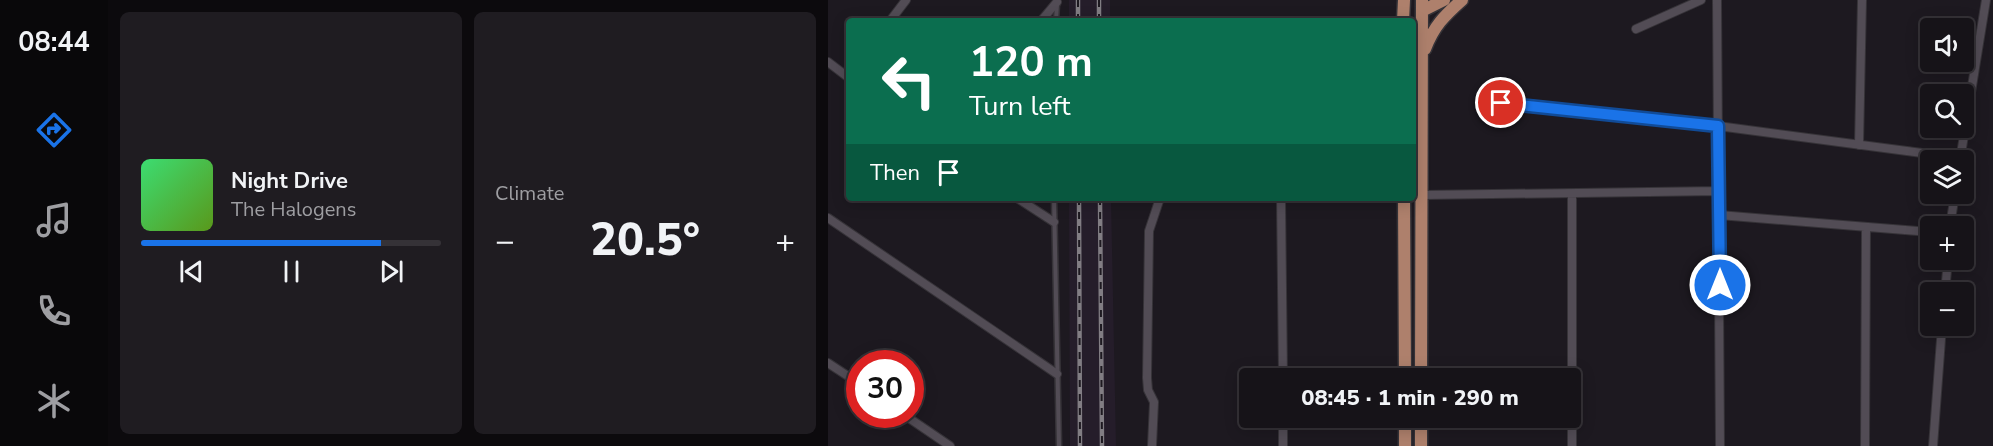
<!DOCTYPE html>
<html lang="en">
<head>
<meta charset="utf-8">
<style>
	:root { --surface:#161318; --page:#1f1c21; --text:#f1f3f6; --muted:#9e9ea2; --line:#353237; --accent:#1a73e8 }
	body { margin:0; font-family:"Nunito Sans",sans-serif; background:var(--page); color:var(--text); height:100vh; display:flex; flex-direction:column; font-size:22px; white-space:nowrap }
	* { box-sizing:border-box; margin:0 }
	p { font-size:20px; color:var(--muted) }
	.icon { flex:none; width:33px; height:33px; fill:none; stroke:currentColor; stroke-width:2; stroke-linecap:round; stroke-linejoin:round }
	.map { position:relative; flex:1; overflow:hidden }
	.side { display:flex; flex-direction:column; gap:12px; padding:12px; background:#0c0a0d; width:720px }
	.side>* { flex:none }
	.guide { position:absolute; left:18px; top:18px; width:570px; height:183px; border-radius:6px; box-shadow:0 3px 15px #0003,0 0 0 2px var(--line); background:#0b6e4f; color:#fff; overflow:hidden }
	.tools { position:absolute; left:1092px; top:18px; display:grid; gap:12px }
	.tools a { display:grid; place-items:center; width:54px; height:54px; border-radius:6px; background:var(--surface); box-shadow:0 3px 15px #0003,0 0 0 2px var(--line); font-size:30px }
	.speed { position:absolute; left:18px; top:350px; display:flex; gap:12px; font-size:30px; font-weight:700; text-align:center }
	.speed>* { display:grid; place-content:center; width:78px; height:78px; border-radius:50%; background:var(--surface); box-shadow:0 3px 15px #0003,0 0 0 2px var(--line); line-height:1 }
	.speed .limit { border:9px solid #d22; background:#fff; color:#111 }
	.pin { position:absolute; display:grid; place-items:center; width:51px; height:51px; color:#fff; margin:-26px; border:3px solid #fff; border-radius:50%; box-shadow:0 2px 6px #0007 }
	.me { position:absolute; width:66px; margin:-33px; rotate:0deg; stroke-linejoin:round; filter:drop-shadow(0 0 4px #0008) }
	.turn { display:flex; align-items:center; gap:21px; height:126px; padding:0 24px; font-size:27px }
	.turn .icon { width:78px; height:78px; stroke-width:2.5 }
	.turn b { display:block; font-size:42px; line-height:51px }
	.then { display:flex; align-items:center; height:57px; padding:0 24px; background:#0003; gap:12px; font-size:22px }
	.big { font-size:45px; font-weight:800; line-height:1.1 }
	.side .widget { flex:1; display:flex; flex-direction:column; justify-content:center; gap:9px; min-width:0; padding:0 21px; border-radius:9px; background:var(--page) }
	.song { display:flex; align-items:center; gap:18px }
	.cover { width:72px; height:72px; border-radius:9px; background:linear-gradient(135deg,hsl(140 70% 55%),hsl(90 70% 35%)) }
	.played { height:6px; border-radius:3px; background:linear-gradient(90deg,var(--accent) 80%,var(--line) 80%) }
	.keys { display:flex; justify-content:space-around; direction:ltr }
	.heat { display:flex; justify-content:space-between; align-items:center; font-size:33px; direction:ltr }
	.side .tiles { flex:1; display:grid; gap:12px; grid-template-columns:repeat(2,1fr) }
	.trip { position:absolute; left:411px; top:368px; width:342px; height:60px; border-radius:6px; background:var(--surface); box-shadow:0 3px 15px #0003,0 0 0 2px var(--line); font-weight:800; line-height:60px; text-align:center }
	main { display:flex; flex:1; min-height:0 }
	.dock { display:flex; flex-direction:column; width:108px; justify-content:space-around; align-items:center; background:#09080a; color:var(--muted) }
	.dock .icon { width:42px; height:42px }
	.dock .on { color:var(--accent) }
	.dock b { font-size:27px; color:var(--text) }
	.map>svg:first-child { display:block }
	.built { fill:#251d2a }
	.lines { fill:none; stroke-linecap:round; stroke-linejoin:round }
	.service-casing { stroke:#363338; stroke-width:7 }
	.minor-casing { stroke:#363338; stroke-width:10 }
	.primary-casing { stroke:#363338; stroke-width:15 }
	.service { stroke:#524c55; stroke-width:4 }
	.minor { stroke:#524c55; stroke-width:8 }
	.primary { stroke:#ae806c; stroke-width:12 }
	.rail-casing { stroke:#817d83; stroke-width:4.5 }
	.rail { stroke:#1d1920; stroke-width:2; stroke-dasharray:7; stroke-linecap:butt }
	.route-casing { stroke:#114b97; stroke-width:15 }
	.route { stroke:#1a73e8; stroke-width:10 }
</style>
</head>
<body>
<main>
<nav class="dock">
<b>08:44</b>
<svg class="icon on" aria-label="directions" viewBox="0 0 24 24"><path d="M12 3l9 9-9 9-9-9zM9 14v-3h6M13 9l2 2-2 2"/></svg>
<svg class="icon" aria-label="music" viewBox="0 0 24 24"><path d="M9 18V5l10-2v13"/><circle cx="6" cy="18" r="3"/><circle cx="16" cy="16" r="3"/></svg>
<svg class="icon" aria-label="phone" viewBox="0 0 24 24"><path d="M5 4h4l2 5-3 2q2 4 5 5l2-3 5 2v4C11 20 4 13 5 4z"/></svg>
<svg class="icon" aria-label="climate" viewBox="0 0 24 24"><path d="M12 3v18M4 7l16 10M4 17L20 7"/></svg>
</nav>
<section class="side">
<div class="tiles">
<div class="widget">
<div class="song"><i class="cover"></i><div><b>Night Drive</b><p>The Halogens</p></div></div>
<div class="played"></div>
<div class="keys"><svg class="icon" aria-label="previous" viewBox="0 0 24 24"><path d="M18 5L8 12l10 7zM5 5v14"/></svg><svg class="icon" aria-label="pause" viewBox="0 0 24 24"><path d="M8 5v14M16 5v14"/></svg><svg class="icon" aria-label="next" viewBox="0 0 24 24"><path d="M6 5l10 7-10 7zM19 5v14"/></svg></div>
</div>
<div class="widget"><p>Climate</p>
<div class="heat"><a>−</a><b class="big">20.5°</b><a>+</a></div>
</div>
</div>
</section>
<div class="map">
<svg width="1165" height="446" viewBox="0 0 1165 446">
	<rect width="100%" height="100%" fill="#1d1920"/>
	<path class="built" d="M 241,0 L 282,0 L 282,21 L 241,21 Z
		M 241,198 L 283,198 L 288,446 L 242,446 Z"/>
	<g class="lines">
		<defs>
			<path id="service" d="M 228,21 L 229,4
				M 226,198 L 231,446"/>
			<path id="minor" d="M 889,0 L 892,446
				M 62,21 L 78,0
				M 213,21 L 229,2
				M 808,29 L 873,0
				M 0,62 L 21,78
				M 673,103 L 890,126 L 1132,158
				M 1031,145 L 1034,0
				M 1132,160 L 1158,0
				M 744,194 L 744,446
				M 594,195 L 891,191
				M 189,198 L 226,222
				M 453,198 L 455,378
				M 891,215 L 1102,232
				M 0,218 L 229,374
				M 1122,226 L 1127,194
				M 1117,292 L 1120,260
				M 0,363 L 32,384
				M 75,414 L 122,446
				M 455,417 L 455,446
				M 324,446 L 326,402 L 320,390 L 319,378 L 321,231 L 332,198
				M 1037,446 L 1038,227
				M 1105,446 L 1114,326"/>
			<path id="primary" d="M 594,11 L 616,0
				M 575,21 L 576,0
				M 597,49 C 606,26 616,16 634,0
				M 576,198 L 577,378
				M 593,378 L 594,0
				M 577,417 L 577,446
				M 593,446 L 593,417"/>
		</defs>
		<use href="#service" class="service-casing"/>
		<use href="#minor" class="minor-casing"/>
		<use href="#primary" class="primary-casing"/>
		<use href="#service" class="service"/>
		<use href="#minor" class="minor"/>
		<use href="#primary" class="primary"/>
		<defs>
			<path id="rail" d="M 250,0 L 250,21
				M 271,0 L 271,21
				M 251,198 L 252,446
				M 272,198 L 274,446"/>
		</defs>
		<use href="#rail" class="rail-casing"/>
		<use href="#rail" class="rail"/>
	</g>
	<g class="lines">
		<defs>
			<path id="route" d="M 673,103 L 890,126 L 892,285"/>
		</defs>
		<use href="#route" class="route-casing"/>
		<use href="#route" class="route"/>
	</g>
</svg>
<div class="tools">
<a><svg class="icon" aria-label="sound" viewBox="0 0 24 24"><path d="M4 9h4l5-4v14l-5-4H4zM17 9q2 3 0 6"/></svg></a>
<a><svg class="icon" aria-label="search" viewBox="0 0 24 24"><circle cx="10" cy="10" r="6"/><path d="M15 15l6 6"/></svg></a>
<a><svg class="icon" aria-label="layers" viewBox="0 0 24 24"><path d="M12 4l9 5-9 5-9-5zM3 14l9 5 9-5"/></svg></a>
<a>+</a>
<a>−</a>
</div>
<div class="speed"><div class="limit">30</div></div>
<div class="pin" style="left:673px;top:103px;background:#d93025"><svg class="icon" aria-label="arrive" viewBox="0 0 24 24"><path d="M6 21V4h12l-3 4 3 4H6"/></svg></div>
<svg class="me" style="left:892px;top:285px" viewBox="-20 -20 40 40"><circle r="17" fill="#1a73e8" stroke="#fff" stroke-width="3"/><path d="M0-11L8 9 0 5-8 9z" fill="#fff"/></svg>
<div class="trip">08:45 · 1 min · 290 m</div>
<div class="guide">
<div class="turn"><svg class="icon" aria-label="left" viewBox="0 0 24 24"><path d="M17 20v-9H6M10 6l-5 5 5 5"/></svg><div><b>120 m</b>Turn left</div></div>
<div class="then">Then<svg class="icon" aria-label="arrive" viewBox="0 0 24 24"><path d="M6 21V4h12l-3 4 3 4H6"/></svg></div>
</div>
</div>
</main>
</body>
</html>
